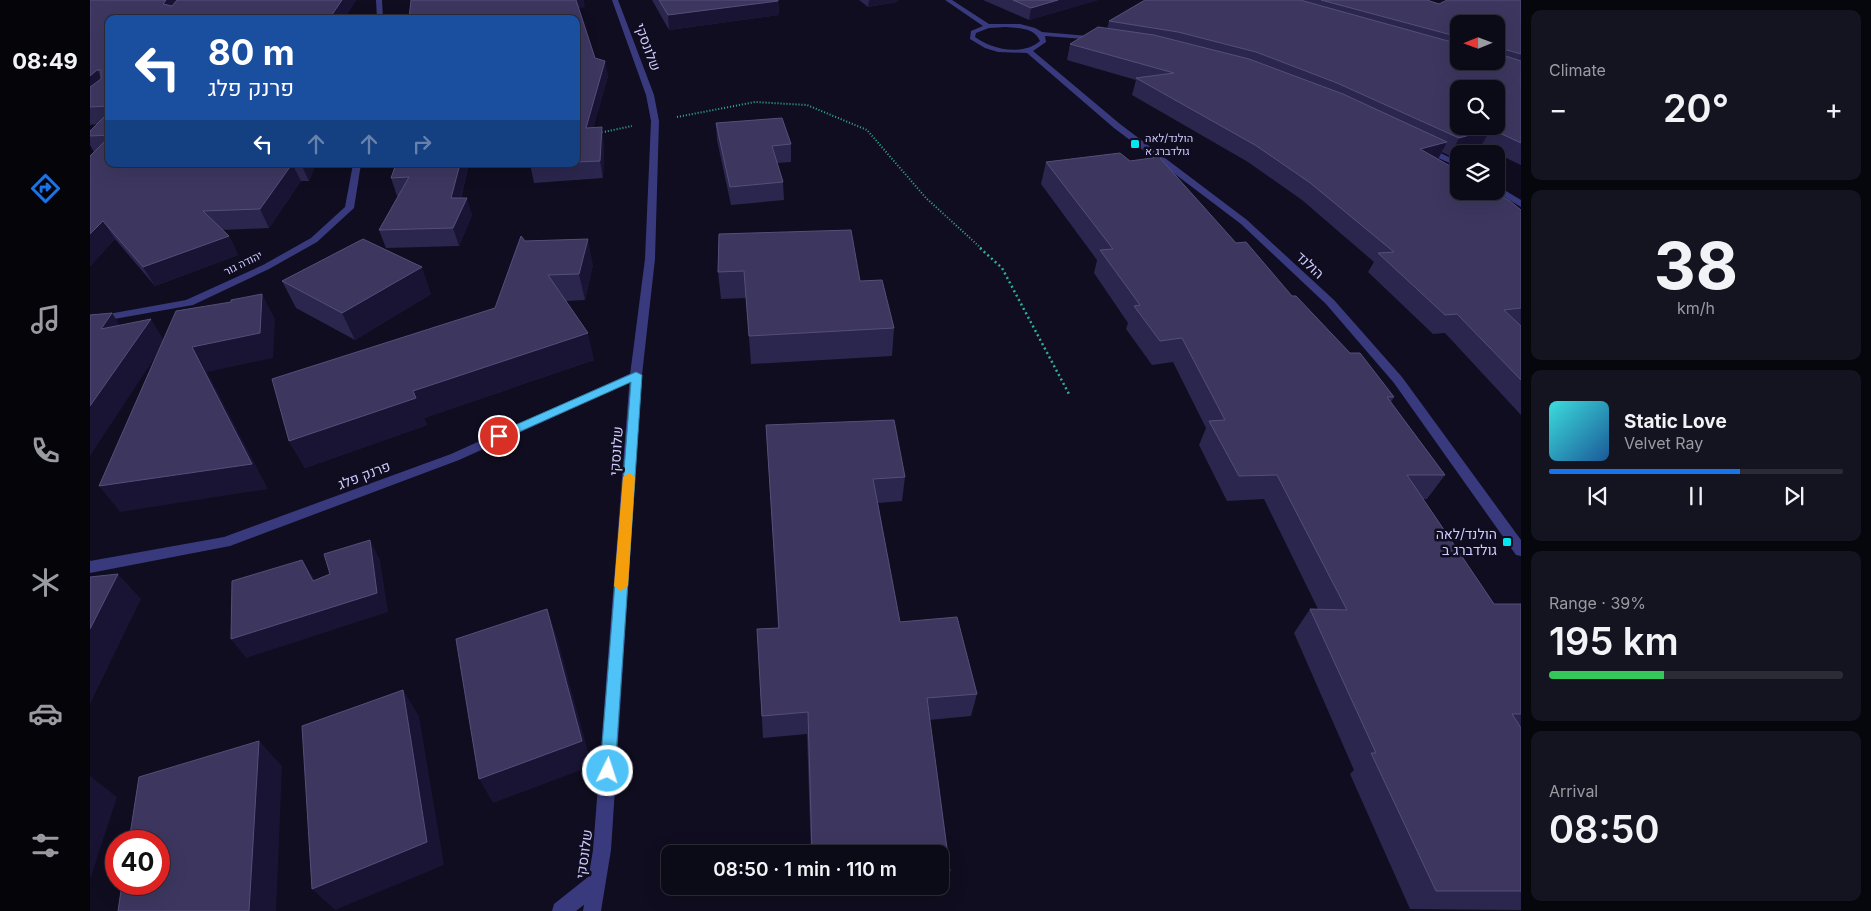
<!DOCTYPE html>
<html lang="en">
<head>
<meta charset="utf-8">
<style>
	:root { --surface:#0b0a17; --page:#141320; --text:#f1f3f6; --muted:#9a9aa1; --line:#2b2b36; --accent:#1a73e8 }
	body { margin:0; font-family:Inter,Heebo,sans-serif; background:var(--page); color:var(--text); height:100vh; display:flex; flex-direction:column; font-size:19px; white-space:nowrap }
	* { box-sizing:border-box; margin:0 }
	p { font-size:16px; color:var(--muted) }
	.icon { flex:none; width:28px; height:28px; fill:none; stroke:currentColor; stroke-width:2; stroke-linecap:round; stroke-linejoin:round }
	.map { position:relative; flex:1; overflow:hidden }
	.sheet { display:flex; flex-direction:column; gap:10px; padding:10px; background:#06060d; width:350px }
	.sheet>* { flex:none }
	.hud { position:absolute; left:15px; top:15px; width:475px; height:152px; border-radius:10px; box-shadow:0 5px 20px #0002,0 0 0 1px var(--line); background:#1a4fa0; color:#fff; overflow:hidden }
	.needle { width:32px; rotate:269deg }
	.tools { position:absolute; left:1360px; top:15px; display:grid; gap:10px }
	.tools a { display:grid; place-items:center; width:55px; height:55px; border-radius:10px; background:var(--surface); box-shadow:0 5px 20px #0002,0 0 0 1px var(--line); font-size:25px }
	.speed { position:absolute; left:15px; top:830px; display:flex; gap:10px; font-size:25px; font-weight:700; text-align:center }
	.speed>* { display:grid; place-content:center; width:65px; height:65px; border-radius:50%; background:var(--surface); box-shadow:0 5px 20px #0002,0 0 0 1px var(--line); line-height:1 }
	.speed .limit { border:8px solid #d22; background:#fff; color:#111 }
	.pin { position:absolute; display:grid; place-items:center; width:42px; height:42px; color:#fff; margin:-21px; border:2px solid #fff; border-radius:50%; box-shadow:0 1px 5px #0007 }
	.me { position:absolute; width:55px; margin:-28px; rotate:4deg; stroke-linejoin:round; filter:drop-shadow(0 0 4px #0008) }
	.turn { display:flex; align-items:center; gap:18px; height:105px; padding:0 20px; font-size:22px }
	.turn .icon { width:65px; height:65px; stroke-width:2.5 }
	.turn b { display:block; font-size:35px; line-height:42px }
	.lanes { display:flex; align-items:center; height:48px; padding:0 20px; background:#0003; justify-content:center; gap:25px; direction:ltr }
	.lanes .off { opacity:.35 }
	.big { font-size:38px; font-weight:600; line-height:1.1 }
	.sheet .tile { flex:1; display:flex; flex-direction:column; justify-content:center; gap:8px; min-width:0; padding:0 18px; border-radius:10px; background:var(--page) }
	.sheet .dial { align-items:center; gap:0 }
	.dial b { font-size:65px; line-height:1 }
	.song { display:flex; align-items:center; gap:15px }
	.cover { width:60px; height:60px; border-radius:8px; background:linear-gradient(135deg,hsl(180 70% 55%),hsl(210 70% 35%)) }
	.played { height:5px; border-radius:2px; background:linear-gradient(90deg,var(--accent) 65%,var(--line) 65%) }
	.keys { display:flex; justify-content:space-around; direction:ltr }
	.heat { display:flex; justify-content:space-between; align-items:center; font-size:28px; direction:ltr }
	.charge { height:8px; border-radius:4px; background:linear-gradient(90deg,#34c759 39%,var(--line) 0) }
	.trip { position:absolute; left:571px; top:845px; width:288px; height:50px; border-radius:10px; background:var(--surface); box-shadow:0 5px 20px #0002,0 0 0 1px var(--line); font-weight:600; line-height:50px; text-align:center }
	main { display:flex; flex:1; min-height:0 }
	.dock { display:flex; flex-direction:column; width:90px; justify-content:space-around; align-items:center; background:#040409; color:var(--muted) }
	.dock .icon { width:35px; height:35px }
	.dock .selected { color:var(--accent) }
	.dock b { font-size:22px; color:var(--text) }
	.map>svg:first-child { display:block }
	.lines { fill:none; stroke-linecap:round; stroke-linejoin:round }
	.path-far1 { stroke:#30aea0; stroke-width:2; stroke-dasharray:1 2; stroke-linecap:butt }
	.path { stroke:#30aea0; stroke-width:2.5; stroke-dasharray:2 3; stroke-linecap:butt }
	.minor { fill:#393a7d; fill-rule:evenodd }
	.tertiary { fill:#393a7d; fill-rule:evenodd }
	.wall { fill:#2b264d; fill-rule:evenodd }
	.shaded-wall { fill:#191433 }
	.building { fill:#3d3760; stroke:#544f79; fill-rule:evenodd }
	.route { fill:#4fc3f7; stroke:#337fa1 }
	.slow { fill:#f59e0b }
	.poi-dot { fill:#05e6f1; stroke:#0f0d1f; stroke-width:2 }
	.labels { text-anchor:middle; stroke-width:5; stroke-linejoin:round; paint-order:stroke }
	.far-poi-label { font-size:11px; fill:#cfccfe; stroke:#0f0d1f; text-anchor:start }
	.far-street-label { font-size:11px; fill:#cfccfe; stroke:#0f0d1f }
	.street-label { font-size:14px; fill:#cfccfe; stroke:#0f0d1f }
	.poi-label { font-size:14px; fill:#cfccfe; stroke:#0f0d1f; text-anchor:end }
</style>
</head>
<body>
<main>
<nav class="dock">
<b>08:49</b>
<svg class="icon selected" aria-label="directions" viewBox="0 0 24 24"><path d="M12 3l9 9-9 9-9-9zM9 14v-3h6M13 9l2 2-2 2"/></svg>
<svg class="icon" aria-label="music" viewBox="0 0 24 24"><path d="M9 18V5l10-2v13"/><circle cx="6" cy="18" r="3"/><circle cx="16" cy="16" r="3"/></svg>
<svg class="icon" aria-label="phone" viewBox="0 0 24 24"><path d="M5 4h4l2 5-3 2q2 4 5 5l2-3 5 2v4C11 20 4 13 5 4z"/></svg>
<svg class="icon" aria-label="climate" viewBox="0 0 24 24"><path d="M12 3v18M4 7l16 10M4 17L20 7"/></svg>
<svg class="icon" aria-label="car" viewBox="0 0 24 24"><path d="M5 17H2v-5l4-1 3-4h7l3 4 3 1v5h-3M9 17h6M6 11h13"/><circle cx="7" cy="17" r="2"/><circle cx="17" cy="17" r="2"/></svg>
<svg class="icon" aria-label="filters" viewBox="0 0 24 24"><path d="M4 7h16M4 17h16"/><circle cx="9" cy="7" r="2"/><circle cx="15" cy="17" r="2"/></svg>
</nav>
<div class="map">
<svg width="1431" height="911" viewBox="0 0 1431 911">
	<rect width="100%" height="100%" fill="#0f0d1f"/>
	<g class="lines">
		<path class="path-far1" d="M 587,117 L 665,102 L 717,105 L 777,130 L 836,198 L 892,249
			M 509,133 L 542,126"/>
		<path class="path" d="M 890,248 L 912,268 L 979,394"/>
		<path class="minor" d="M 286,0 L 292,0 L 293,19 L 287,19 Z
			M 855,0 L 862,0 L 899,24 L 930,24 L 945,28 L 952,32 L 1010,37 L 1011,38 L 1008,40 L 955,36 L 956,42 L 943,51 L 1030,124 L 1157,220 L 1244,300 L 1312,377 L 1431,540 L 1431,556 L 1426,555 L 1304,383 L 1236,304 L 1151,224 L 1024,128 L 937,53 L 908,52 L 895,48 L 880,39 L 881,31 L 893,26 ZM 916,27 C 929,28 945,28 950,41 C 933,56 903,50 885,37 L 886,33 L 899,28 Z
			M 1332,147 L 1338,147 L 1369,162 L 1369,167 L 1332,151 Z
			M 263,164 L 271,164 L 264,208 L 227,242 L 179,269 L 103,305 L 24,319 L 0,321 L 0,315 L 24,313 L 96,300 L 173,265 L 221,238 L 255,207 Z
			M 1406,185 L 1431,200 L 1431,207 L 1405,191 Z
			M 546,371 L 550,372 L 552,375 L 550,378 L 369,460 L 140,546 L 0,573 L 0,561 L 134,537 L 361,454 Z
			M 505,875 L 512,877 L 514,884 L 512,891 L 486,911 L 462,911 L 464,904 L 498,877 Z"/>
		<path class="tertiary" d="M 522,0 L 528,0 L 564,95 L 569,121 L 565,259 L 552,375 L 521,850 L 511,911 L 493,911 L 503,850 L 540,375 L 555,259 L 561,121 L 556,95 Z"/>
	</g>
	<path class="wall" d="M 0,0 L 266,0 L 254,19 L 19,19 L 19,164 L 226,164 L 219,181 L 211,181 L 179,228 L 132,230 L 139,236 L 148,255 L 65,286 L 25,239 L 0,266 L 4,152 L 0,145 L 0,131 L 7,124 L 0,125 Z
		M 562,0 L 688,0 L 689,15 L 579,30 Z
		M 769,0 L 808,0 L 807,2 L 778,7 Z
		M 893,0 L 1008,0 L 939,20 Z
		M 1055,0 L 1337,0 L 1349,4 L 1431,0 L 1431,165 L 1391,146 L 1360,156 L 1352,152 L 1348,159 L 1431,210 L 1431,415 L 1355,333 L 1343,334 L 1278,272 L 1284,262 L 1212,200 L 1158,162 L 1042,95 L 1046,80 L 977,60 L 980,44 L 1017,29 L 1019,21 ZM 1369,24 L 1406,24 L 1406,61 L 1369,61 Z
		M 488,7 L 505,58 L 518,76 L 503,128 L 514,144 L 513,178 L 444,183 L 440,164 L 486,164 L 486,19 L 319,19 L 495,7 Z
		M 626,123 L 701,144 L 701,162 L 687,163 L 693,182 L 694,200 L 641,205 L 627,140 Z
		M 1040,161 L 1146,243 L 1202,296 L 1304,397 L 1301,402 L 1355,475 L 1337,499 L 1333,499 L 1404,604 L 1431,604 L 1431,910 L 1320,909 L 1260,774 L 1264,770 L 1204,633 L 1220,609 L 1228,609 L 1174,499 L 1137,501 L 1109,445 L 1116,428 L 1083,362 L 1062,365 L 1036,329 L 1038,323 L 1004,273 L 1007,260 L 951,184 L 956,162 Z
		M 306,164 L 379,164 L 371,198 L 382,215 L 369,246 L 296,248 L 289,230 L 308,196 L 307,196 L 301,178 Z
		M 629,234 L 770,281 L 804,328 L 802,356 L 661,364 L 656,298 L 631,299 L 628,272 Z
		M 435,241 L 503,265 L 495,300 L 476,301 L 504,360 L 334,418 L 337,425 L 215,468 L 199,441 L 405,308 Z
		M 192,281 L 341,294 L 265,340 L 206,308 Z
		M 676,425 L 815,477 L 812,501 L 788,503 L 810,622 L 887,694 L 881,716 L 839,720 L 860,871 L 854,890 L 722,894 L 722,886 L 850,886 L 850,854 L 721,854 L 717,734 L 673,738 L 667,629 L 688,628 Z"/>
	<path class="shaded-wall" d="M 76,0 L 96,0 L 80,19 L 73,4 Z
		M 252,0 L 266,0 L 254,19 L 239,19 Z
		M 485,0 L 494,0 L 495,7 L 486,8 Z
		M 779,0 L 808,0 L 807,2 L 778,7 Z
		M 968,0 L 1008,0 L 939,20 L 941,8 Z
		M 688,1 L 689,15 L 579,30 L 578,15 Z
		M 515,61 L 518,76 L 499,145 L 496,128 Z
		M 7,70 L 16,86 L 0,102 L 0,76 Z
		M 512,127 L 514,144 L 513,178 L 510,161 Z
		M 1401,129 L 1391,146 L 1360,156 L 1369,138 Z
		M 1357,142 L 1348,159 L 1330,149 Z
		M 202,164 L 211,181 L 179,228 L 170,209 Z
		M 211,164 L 226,164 L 219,181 Z
		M 370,164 L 379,164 L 366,216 L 361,198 Z
		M 377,198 L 382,215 L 369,246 L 363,228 Z
		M 13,221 L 25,239 L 0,266 L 0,234 Z
		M 139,236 L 148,255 L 65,286 L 53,267 Z
		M 498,239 L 503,265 L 495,300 L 489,274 Z
		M 332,267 L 341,294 L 265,340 L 252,313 Z
		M 172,294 L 185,319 L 183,358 L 117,372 L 178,489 L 30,512 L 9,486 L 102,347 Z
		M 22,313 L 37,336 L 11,329 Z
		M 61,319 L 75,342 L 0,456 L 0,406 Z
		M 498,333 L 504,360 L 334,418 L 337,425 L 215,468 L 199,441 L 323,391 Z
		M 280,540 L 290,560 L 298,612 L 156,658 L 141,639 L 287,593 Z
		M 212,560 L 225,580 L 223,581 Z
		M 28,574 L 51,599 L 0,704 L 0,629 Z
		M 457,609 L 467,637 L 502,766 L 403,803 L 389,779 Z
		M 313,690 L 329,716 L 354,865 L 245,910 L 222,889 Z
		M 169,741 L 192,766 L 186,911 L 159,911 Z
		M 0,776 L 27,797 L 0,880 Z"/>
	<path class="building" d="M 0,0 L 76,0 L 73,4 L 82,6 L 87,0 L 252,0 L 239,19 L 19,19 L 19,106 L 0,107 L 0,87 L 11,79 L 11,70 L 7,70 L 0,76 Z
		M 321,0 L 486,0 L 505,58 L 515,61 L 496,128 L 512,127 L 510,161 L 486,162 L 486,19 L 319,19 Z
		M 569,0 L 688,0 L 688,1 L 578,15 Z
		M 923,0 L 968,0 L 941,8 Z
		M 1055,0 L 1210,0 L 1369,44 L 1369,61 L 1406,61 L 1406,53 L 1431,61 L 1431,143 L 1401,129 L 1369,138 L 1247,83 L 1166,52 L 1088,32 L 1019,21 ZM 1369,89 L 1406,89 L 1406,126 L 1369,126 Z
		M 1231,0 L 1337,0 L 1349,4 L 1357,0 L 1431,0 L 1431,54 L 1406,47 L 1406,24 L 1369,24 L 1369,37 Z
		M 1008,27 L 1064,35 L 1159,59 L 1253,94 L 1357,142 L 1330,149 L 1369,171 L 1369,191 L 1403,191 L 1420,201 L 1431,210 L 1431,308 L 1414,310 L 1431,326 L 1431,380 L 1367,314 L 1355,315 L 1288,253 L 1304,252 L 1219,182 L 1165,145 L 1046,78 L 1084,73 L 980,44 Z
		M 19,112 L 19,135 L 0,136 L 0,131 Z
		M 692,118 L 701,144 L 682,146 L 693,182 L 640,187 L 626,123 Z
		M 19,137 L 19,164 L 202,164 L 170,209 L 113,211 L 139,236 L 53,267 L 13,221 L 0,234 L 0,156 Z
		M 1030,153 L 1040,161 L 1069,157 L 1146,243 L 1156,242 L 1202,296 L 1206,296 L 1260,353 L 1270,353 L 1304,397 L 1297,397 L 1355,475 L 1317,475 L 1404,604 L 1431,604 L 1431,714 L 1422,714 L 1431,728 L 1431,891 L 1346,891 L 1281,753 L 1286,753 L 1220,609 L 1257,610 L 1187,475 L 1149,476 L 1119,421 L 1135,420 L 1092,338 L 1070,341 L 1044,306 L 1050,305 L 1010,250 L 1023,249 L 956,162 Z
		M 306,164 L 370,164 L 361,198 L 377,198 L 363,228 L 289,230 L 319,177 L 301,178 Z
		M 440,164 L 465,164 L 440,165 Z
		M 761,230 L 770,281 L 792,280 L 804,328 L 659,336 L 654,271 L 628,272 L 629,234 Z
		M 431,236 L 435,241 L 498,239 L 489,274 L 458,275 L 498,333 L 323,391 L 326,398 L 199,441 L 182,379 L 405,308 Z
		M 273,239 L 332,267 L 252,313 L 192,281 Z
		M 172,294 L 170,333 L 102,347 L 162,464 L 9,486 L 86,311 L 141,302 L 141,300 Z
		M 22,313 L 11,329 L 61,319 L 0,406 L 0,315 Z
		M 804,420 L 815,477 L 783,479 L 810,622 L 867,617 L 887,694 L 837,698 L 860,871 L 850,871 L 850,854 L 722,854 L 718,712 L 672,716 L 667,629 L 689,628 L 676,425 Z
		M 280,540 L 287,593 L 141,639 L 142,581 L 212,560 L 223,581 L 240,574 L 234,554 Z
		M 28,574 L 0,629 L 0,577 Z
		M 457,609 L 492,741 L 389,779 L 366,639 Z
		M 313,690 L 337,842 L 222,889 L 212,726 Z
		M 169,741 L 159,911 L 28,911 L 32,884 L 69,884 L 69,841 L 39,841 L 49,777 Z"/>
	<path class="route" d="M 546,372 L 552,375 L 525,771 L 523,776 L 518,778 L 512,776 L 510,771 L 541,382 L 413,439 L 409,440 L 403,436 L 405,434 Z"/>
	<path class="slow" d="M 539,473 L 545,477 L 538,586 L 531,591 L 524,586 L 533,477 Z"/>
	<g class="poi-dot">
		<rect x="1040" y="139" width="10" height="10" rx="2.5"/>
		<rect x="1412" y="537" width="10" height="10" rx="2.5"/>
	</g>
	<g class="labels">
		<g class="far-poi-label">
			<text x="1055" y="142">הולנד/לאה<tspan x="1055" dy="13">גולדברג א</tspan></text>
		</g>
		<g class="far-street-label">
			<text transform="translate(153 263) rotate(-26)" y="4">יהודה גור</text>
		</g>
		<g class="street-label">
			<text transform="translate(558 47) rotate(70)" y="5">שלונסקי</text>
			<text transform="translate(1220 265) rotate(43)" y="5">הולנד</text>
			<text transform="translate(526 451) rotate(-86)" y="5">שלונסקי</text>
			<text transform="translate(274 475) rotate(-21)" y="5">פרנק פלג</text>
			<text transform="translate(494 854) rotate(-82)" y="5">שלונסקי</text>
		</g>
		<g class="poi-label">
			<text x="1407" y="539">הולנד/לאה<tspan x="1407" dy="16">גולדברג ב</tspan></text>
		</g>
	</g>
</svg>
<div class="tools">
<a><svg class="needle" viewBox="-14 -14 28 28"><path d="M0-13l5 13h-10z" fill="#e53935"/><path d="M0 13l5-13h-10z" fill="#9a9aa1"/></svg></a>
<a><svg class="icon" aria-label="search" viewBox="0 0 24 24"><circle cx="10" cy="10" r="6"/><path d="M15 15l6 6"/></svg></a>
<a><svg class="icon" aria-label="layers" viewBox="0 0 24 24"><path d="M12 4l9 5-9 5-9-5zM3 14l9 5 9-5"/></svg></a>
</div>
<div class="speed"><div class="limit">40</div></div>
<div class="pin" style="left:409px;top:436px;background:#d93025"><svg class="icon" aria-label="arrive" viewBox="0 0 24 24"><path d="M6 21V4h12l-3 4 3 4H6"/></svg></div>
<svg class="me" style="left:518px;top:771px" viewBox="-20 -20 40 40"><circle r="17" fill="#4fc3f7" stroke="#fff" stroke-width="3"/><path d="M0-11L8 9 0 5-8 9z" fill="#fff"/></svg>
<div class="trip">08:50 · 1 min · 110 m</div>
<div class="hud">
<div class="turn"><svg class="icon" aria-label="left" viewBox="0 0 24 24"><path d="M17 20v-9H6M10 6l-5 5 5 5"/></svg><div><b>80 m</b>פרנק פלג</div></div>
<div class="lanes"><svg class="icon" aria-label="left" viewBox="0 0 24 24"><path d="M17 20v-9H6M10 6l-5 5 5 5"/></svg><svg class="icon off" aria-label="ahead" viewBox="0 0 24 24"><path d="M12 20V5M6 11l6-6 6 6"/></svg><svg class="icon off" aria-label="ahead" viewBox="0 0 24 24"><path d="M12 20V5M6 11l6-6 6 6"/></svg><svg class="icon off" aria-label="right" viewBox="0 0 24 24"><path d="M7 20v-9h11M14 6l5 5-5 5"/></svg></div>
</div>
</div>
<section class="sheet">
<div class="tile"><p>Climate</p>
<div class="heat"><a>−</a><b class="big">20°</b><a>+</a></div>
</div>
<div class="tile dial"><b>38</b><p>km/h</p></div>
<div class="tile">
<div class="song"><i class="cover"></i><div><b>Static Love</b><p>Velvet Ray</p></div></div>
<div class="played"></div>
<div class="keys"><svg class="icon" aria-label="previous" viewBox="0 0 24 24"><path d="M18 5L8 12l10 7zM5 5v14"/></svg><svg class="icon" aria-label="pause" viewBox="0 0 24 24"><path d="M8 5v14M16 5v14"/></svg><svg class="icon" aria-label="next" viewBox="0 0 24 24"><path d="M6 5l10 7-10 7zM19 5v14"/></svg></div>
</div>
<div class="tile"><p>Range · 39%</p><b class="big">195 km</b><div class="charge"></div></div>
<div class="tile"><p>Arrival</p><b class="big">08:50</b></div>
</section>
</main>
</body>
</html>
